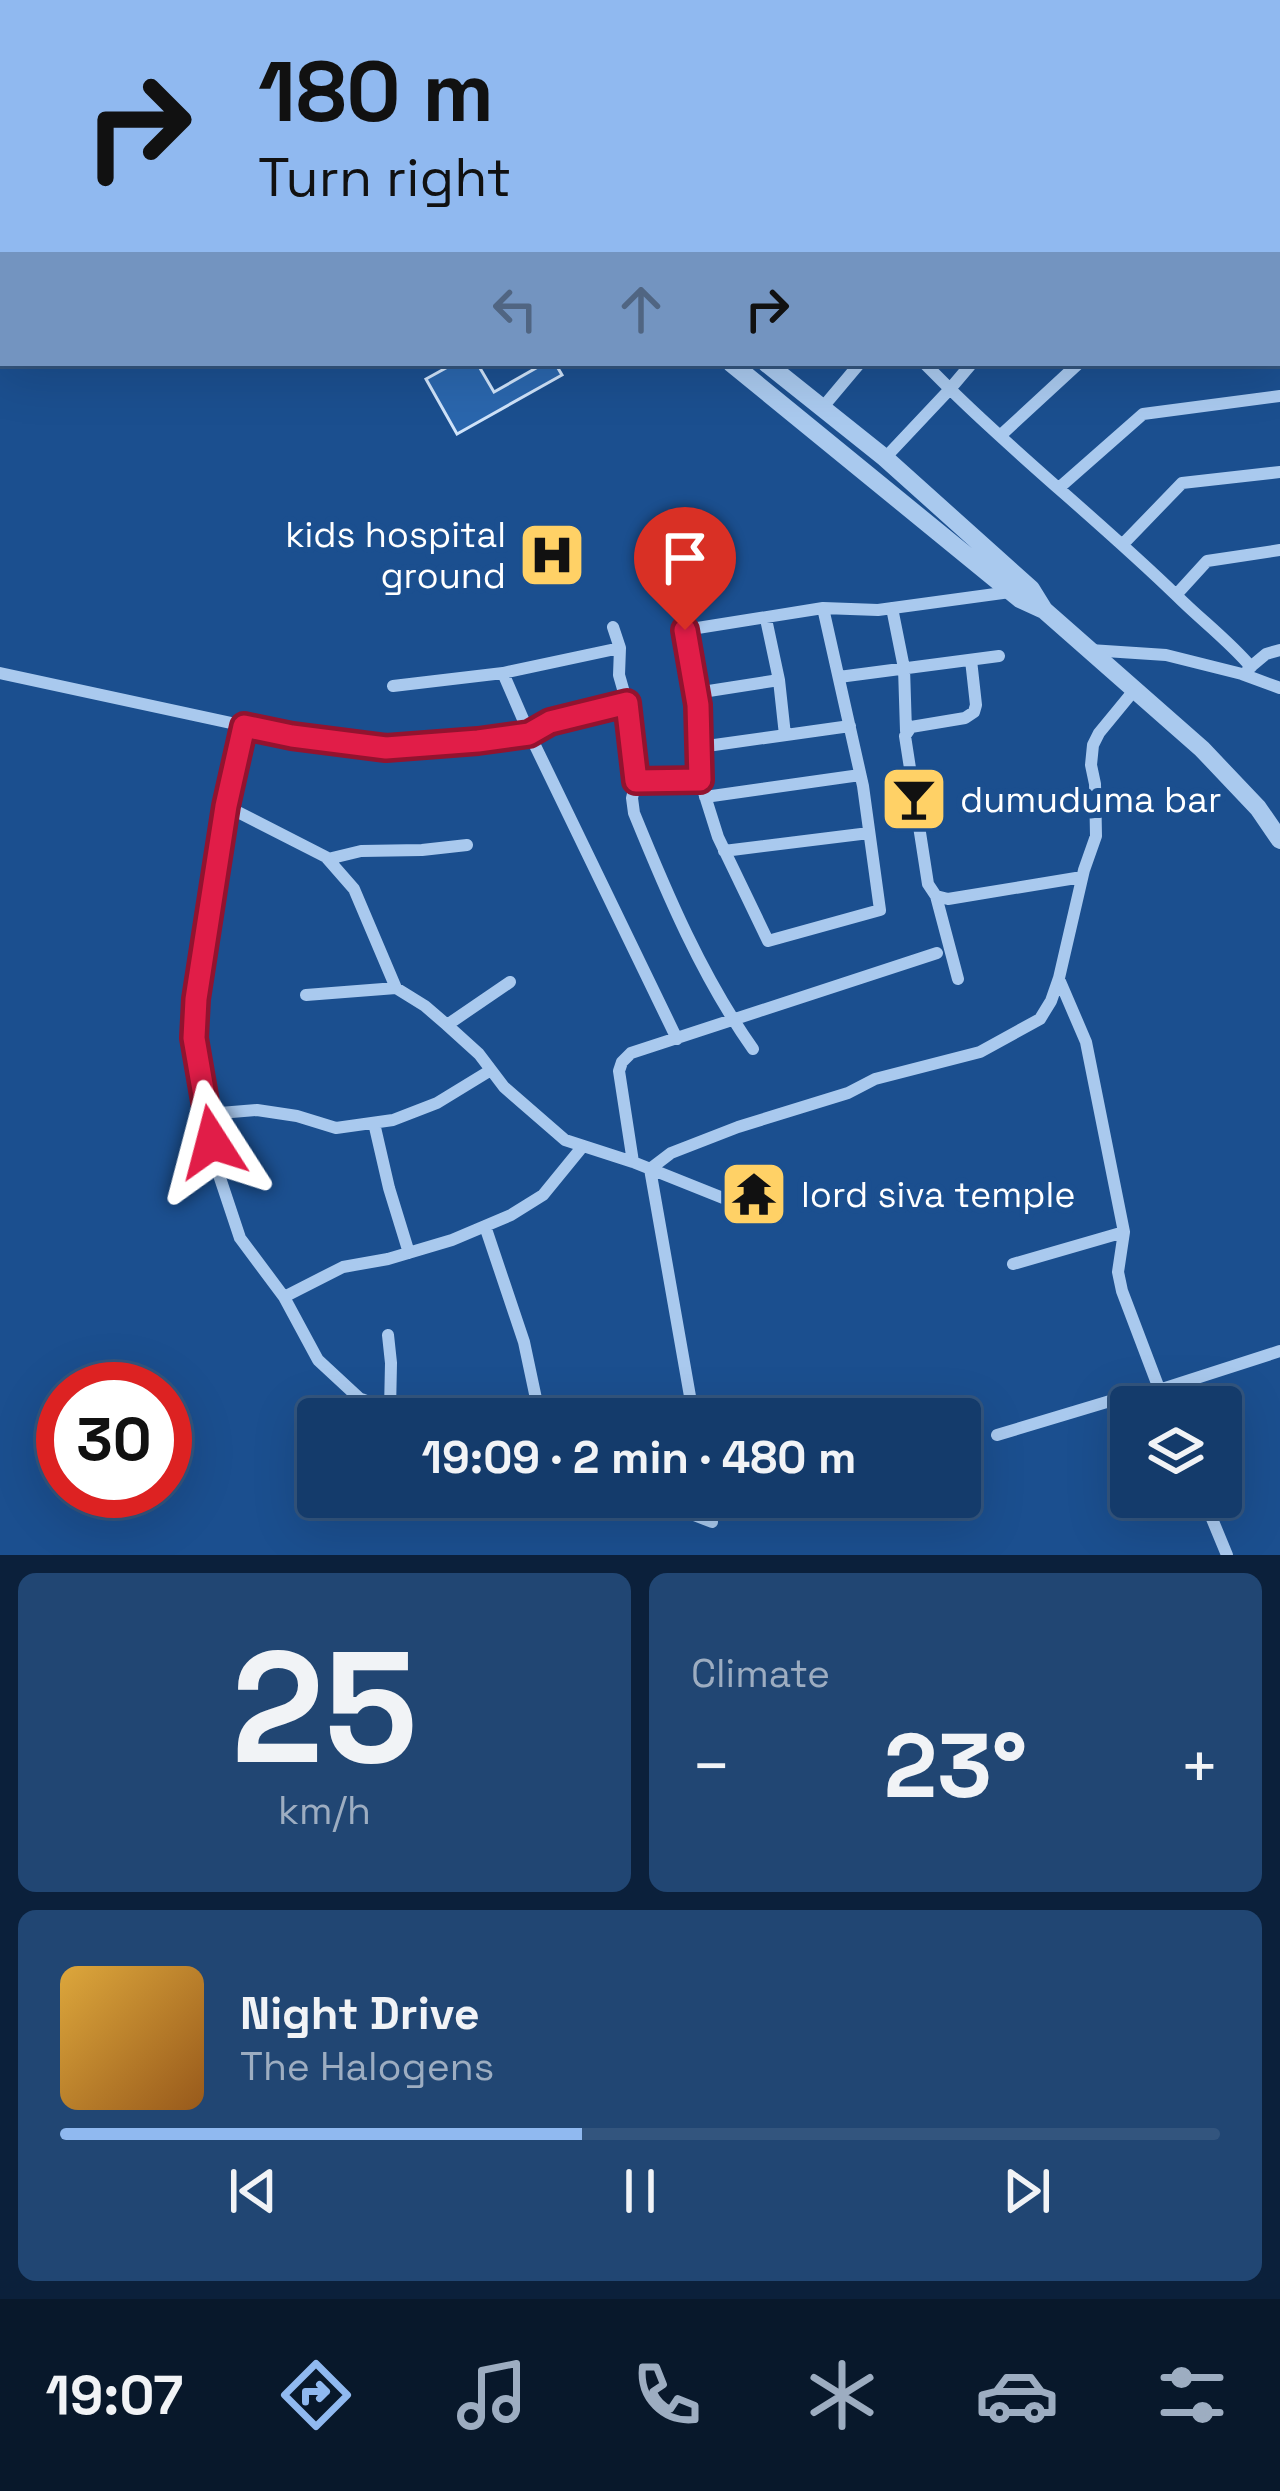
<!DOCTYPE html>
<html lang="en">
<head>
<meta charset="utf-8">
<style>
	:root { --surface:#143b6b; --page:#214673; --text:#f1f3f6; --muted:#9dadc1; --line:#33557e; --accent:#90b9f0 }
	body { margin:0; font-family:"Space Grotesk",sans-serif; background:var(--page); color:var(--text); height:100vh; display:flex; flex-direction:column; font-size:45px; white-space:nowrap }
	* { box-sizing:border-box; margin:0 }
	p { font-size:39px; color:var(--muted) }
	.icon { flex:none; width:66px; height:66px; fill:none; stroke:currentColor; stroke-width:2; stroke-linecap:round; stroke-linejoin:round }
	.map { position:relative; height:1555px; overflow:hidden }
	.details { display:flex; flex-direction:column; gap:18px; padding:18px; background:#0b203b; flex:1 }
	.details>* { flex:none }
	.banner { position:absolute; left:0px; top:0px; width:1281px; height:366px; box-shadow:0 12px 48px #0002,0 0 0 3px var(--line); background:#90b9f0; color:#111; overflow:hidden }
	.controls { position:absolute; left:1110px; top:1386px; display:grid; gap:24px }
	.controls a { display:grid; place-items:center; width:132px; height:132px; border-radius:12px; background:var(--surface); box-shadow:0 12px 48px #0002,0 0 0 3px var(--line); font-size:60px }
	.speed { position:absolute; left:36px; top:1362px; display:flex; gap:24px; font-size:60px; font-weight:700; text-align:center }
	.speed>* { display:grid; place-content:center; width:156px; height:156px; border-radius:50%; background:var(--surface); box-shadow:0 12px 48px #0002,0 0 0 3px var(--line); line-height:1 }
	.speed .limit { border:18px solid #d22; background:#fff; color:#111 }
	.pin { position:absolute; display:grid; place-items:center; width:102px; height:102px; color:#fff; margin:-123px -51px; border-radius:50% 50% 50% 0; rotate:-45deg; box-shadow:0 0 12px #0007 }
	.pin .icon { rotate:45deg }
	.me { position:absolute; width:132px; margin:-66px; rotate:351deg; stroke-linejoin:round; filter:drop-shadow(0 0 9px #0008) }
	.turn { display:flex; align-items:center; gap:42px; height:252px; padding:0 60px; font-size:54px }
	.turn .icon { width:156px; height:156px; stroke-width:2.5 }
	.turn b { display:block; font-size:84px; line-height:102px }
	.lanes { display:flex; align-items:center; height:114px; padding:0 60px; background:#0003; justify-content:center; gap:60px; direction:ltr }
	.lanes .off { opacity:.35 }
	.big { font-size:90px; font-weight:700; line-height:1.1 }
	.details .tile { flex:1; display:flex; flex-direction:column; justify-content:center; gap:18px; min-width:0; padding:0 42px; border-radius:18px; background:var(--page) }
	.details .dial { align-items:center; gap:0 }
	.dial b { font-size:156px; line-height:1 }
	.song { display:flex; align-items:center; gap:36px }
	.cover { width:144px; height:144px; border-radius:18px; background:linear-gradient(135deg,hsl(40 70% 55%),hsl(30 70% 35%)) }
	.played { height:12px; border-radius:6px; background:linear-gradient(90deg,var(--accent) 45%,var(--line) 45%) }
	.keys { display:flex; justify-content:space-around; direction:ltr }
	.heat { display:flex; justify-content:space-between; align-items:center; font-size:66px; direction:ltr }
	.details .tiles { flex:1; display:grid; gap:18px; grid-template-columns:1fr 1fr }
	.tile:last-child { grid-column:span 2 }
	.trip { position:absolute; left:297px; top:1398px; width:684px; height:120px; border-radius:12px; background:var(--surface); box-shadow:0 12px 48px #0002,0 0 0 3px var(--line); font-weight:700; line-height:120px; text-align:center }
	.tab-bar { display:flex; height:192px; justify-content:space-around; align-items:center; background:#08182b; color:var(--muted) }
	.tab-bar .icon { width:84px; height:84px }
	.tab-bar .on { color:var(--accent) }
	.tab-bar b { font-size:54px; color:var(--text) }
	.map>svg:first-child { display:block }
	.building { fill:#2a66ad; stroke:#cfe3fa; stroke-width:3 }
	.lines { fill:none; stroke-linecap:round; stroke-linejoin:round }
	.minor { stroke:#a9c9ee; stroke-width:12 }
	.tertiary { stroke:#a9c9ee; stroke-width:18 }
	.route-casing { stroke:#92132f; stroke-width:30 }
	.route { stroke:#e11d48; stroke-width:21 }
	.labels { text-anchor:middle; stroke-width:12; stroke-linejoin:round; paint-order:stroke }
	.poi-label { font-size:36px; fill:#fff; stroke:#1b4f8f; text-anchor:start }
</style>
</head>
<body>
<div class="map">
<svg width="1280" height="1555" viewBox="0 0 1280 1555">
	<rect width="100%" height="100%" fill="#1b4f8f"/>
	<path class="building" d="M 455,363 L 477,363 L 494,392 L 545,363 L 555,363 L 562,375 L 457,434 L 426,379 Z"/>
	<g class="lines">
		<path class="minor" d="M 1278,78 L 1280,78
			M 1278,158 L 1280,158
			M 1278,238 L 1280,238
			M 1278,316 L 1280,316
			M 972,363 L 950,389 C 1023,461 1103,524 1177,596 C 1201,620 1229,641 1251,667
			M 823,407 L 860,363
			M 1001,435 L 1079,363
			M 885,458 L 950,389 L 924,363
			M 1060,487 L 1143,414 L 1280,396
			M 1123,544 L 1182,483 L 1280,472
			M 1176,595 L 1207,561 L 1280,550
			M 892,608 L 904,668 L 906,731
			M 613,627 L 620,648 L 619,675 L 627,703 L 636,781 L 700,780 L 698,705 L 685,630 L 823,608 L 878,610 L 1010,592
			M 620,648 L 503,673 L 529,733 L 677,1039
			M 1090,650 L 1166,655 L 1242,674 L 1280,688
			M 971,660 L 976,705 L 974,712 L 965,718 L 911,727 L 905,736 L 928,884 L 936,896 L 948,899 L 1082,877
			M 1248,669 L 1266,654 L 1280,650
			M 0,673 L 291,736 L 385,748 L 478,741 L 529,733 L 550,722 L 627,703
			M 839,677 L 999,656
			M 779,680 L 785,735
			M 393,686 L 503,673
			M 696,693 L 779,680 L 766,619
			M 244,726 L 226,806 L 326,857 L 354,889 L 396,988 L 425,1006 L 447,1025
			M 700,747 L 850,726
			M 700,780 L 718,837 L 768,941 L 880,910 L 863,786 L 823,608
			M 636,781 L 632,798 L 634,813 C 667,894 702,977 753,1049
			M 705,797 L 860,775
			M 226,806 L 197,999 L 194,1038 L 217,1169 L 240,1238 L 284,1297 L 318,1360 L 359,1398 L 413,1419
			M 724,851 L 869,833
			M 328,859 L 361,851 L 422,850 L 467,845
			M 936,896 L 958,979
			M 1059,979 L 1086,1042 L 1124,1232 L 1118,1272 L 1122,1291 L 1166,1407
			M 510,982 L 447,1025 L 479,1054 L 504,1087 L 565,1140 L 633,1162 L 723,1198 L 758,1206
			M 306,995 L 396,988
			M 208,1114 L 257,1110 L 297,1116 L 336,1128 L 393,1120 L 437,1103 L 491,1070
			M 374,1123 L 389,1188 L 409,1253
			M 633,1162 L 619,1071 L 622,1062 L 631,1053 L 937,953
			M 485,1226 L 524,1342 L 538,1408 L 537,1419
			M 1013,1264 L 1124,1232
			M 284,1297 L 343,1267 L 388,1259 L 452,1240 L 511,1215 L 543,1195 L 583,1146
			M 388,1335 L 391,1363 L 390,1410
			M 694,1419 L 650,1169 L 671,1153 L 738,1127 L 848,1093 L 875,1079 L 980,1052 L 1040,1019 L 1051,1001 L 1059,978 L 1084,870 L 1096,836 L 1095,784 L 1091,765 L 1093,745 L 1099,733 L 1136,688
			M 997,1435 L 1140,1392 L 1159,1390 L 1280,1351
			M 648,1497 L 712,1522 L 707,1497
			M 1203,1497 L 1227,1555"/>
		<path class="tertiary" d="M 1141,3 L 1153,0
			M 0,96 L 3,96
			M 0,115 L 3,115
			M 731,363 L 1020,599 L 1044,610
			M 766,363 L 885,458 L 1031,589 L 1044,610 L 1202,749 L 1258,808 L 1280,840"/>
	</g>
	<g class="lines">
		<defs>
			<path id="route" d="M 212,1142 L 194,1038 L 196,999 L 226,806 L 244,726 L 292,736 L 386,748 L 478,741 L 529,734 L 550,722 L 627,703 L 636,781 L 700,780 L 698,705 L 685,630"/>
		</defs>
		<use href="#route" class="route-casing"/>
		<use href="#route" class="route"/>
	</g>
	<defs>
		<symbol id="hospital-square" viewBox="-11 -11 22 22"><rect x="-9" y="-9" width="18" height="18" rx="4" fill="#ffd166" stroke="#1b4f8f"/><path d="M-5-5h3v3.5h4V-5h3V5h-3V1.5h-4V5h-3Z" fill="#111"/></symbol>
		<symbol id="bar-square" viewBox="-11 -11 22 22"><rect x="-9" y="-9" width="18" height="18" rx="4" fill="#ffd166" stroke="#1b4f8f"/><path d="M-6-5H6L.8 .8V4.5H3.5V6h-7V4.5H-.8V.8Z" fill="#111"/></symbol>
		<symbol id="temple-square" viewBox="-11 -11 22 22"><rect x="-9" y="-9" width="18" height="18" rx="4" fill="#ffd166" stroke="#1b4f8f"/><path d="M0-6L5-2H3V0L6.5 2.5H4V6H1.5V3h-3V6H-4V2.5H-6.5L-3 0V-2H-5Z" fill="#111"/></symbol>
	</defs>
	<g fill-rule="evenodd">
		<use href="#hospital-square" x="514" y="517" width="76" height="76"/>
		<use href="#bar-square" x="876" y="761" width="76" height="76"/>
		<use href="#temple-square" x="716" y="1156" width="76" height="76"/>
	</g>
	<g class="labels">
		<g class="poi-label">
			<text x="506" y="547" text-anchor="end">kids hospital<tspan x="506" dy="41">ground</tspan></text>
			<text x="960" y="812">dumuduma bar</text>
			<text x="801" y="1207">lord siva temple</text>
		</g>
	</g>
</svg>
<div class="controls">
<a><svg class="icon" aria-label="layers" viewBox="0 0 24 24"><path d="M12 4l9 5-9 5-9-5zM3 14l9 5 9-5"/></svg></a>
</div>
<div class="speed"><div class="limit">30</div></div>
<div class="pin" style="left:685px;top:630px;background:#d93025"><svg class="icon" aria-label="arrive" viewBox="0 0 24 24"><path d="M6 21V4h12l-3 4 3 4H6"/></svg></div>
<svg class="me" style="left:212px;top:1142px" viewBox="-20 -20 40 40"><path d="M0-17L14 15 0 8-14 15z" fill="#e11d48" stroke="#fff" stroke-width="4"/></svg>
<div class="trip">19:09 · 2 min · 480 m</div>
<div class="banner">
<div class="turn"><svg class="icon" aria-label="right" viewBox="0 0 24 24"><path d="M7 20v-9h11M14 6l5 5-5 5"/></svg><div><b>180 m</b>Turn right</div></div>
<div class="lanes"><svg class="icon off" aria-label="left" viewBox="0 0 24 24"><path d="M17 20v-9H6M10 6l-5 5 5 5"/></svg><svg class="icon off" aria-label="ahead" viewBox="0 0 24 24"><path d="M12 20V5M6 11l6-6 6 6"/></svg><svg class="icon" aria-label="right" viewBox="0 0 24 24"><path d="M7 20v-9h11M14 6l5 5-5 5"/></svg></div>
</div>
</div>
<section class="details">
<div class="tiles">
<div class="tile dial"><b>25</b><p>km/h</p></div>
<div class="tile"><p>Climate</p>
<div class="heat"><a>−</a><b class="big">23°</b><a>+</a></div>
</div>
<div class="tile">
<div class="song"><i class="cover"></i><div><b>Night Drive</b><p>The Halogens</p></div></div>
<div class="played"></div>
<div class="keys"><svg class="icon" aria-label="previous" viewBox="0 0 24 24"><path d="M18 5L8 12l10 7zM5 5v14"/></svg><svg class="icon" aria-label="pause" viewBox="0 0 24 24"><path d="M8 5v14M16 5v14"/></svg><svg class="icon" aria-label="next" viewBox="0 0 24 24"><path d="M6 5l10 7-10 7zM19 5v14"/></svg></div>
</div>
</div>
</section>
<nav class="tab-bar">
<b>19:07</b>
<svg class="icon on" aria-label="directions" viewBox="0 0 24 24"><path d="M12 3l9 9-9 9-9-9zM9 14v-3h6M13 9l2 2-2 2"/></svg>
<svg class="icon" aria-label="music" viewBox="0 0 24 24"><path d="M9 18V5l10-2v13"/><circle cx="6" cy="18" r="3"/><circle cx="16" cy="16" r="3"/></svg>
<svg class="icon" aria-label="phone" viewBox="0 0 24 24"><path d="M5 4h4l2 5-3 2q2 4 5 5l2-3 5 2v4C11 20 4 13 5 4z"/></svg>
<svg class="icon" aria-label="climate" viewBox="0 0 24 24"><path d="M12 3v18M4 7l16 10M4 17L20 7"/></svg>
<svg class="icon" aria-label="car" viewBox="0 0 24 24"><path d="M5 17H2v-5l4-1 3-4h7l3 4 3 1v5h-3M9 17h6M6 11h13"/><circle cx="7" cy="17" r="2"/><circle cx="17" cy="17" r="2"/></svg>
<svg class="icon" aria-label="filters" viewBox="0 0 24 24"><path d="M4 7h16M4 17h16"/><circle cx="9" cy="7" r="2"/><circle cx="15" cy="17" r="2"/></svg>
</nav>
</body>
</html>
